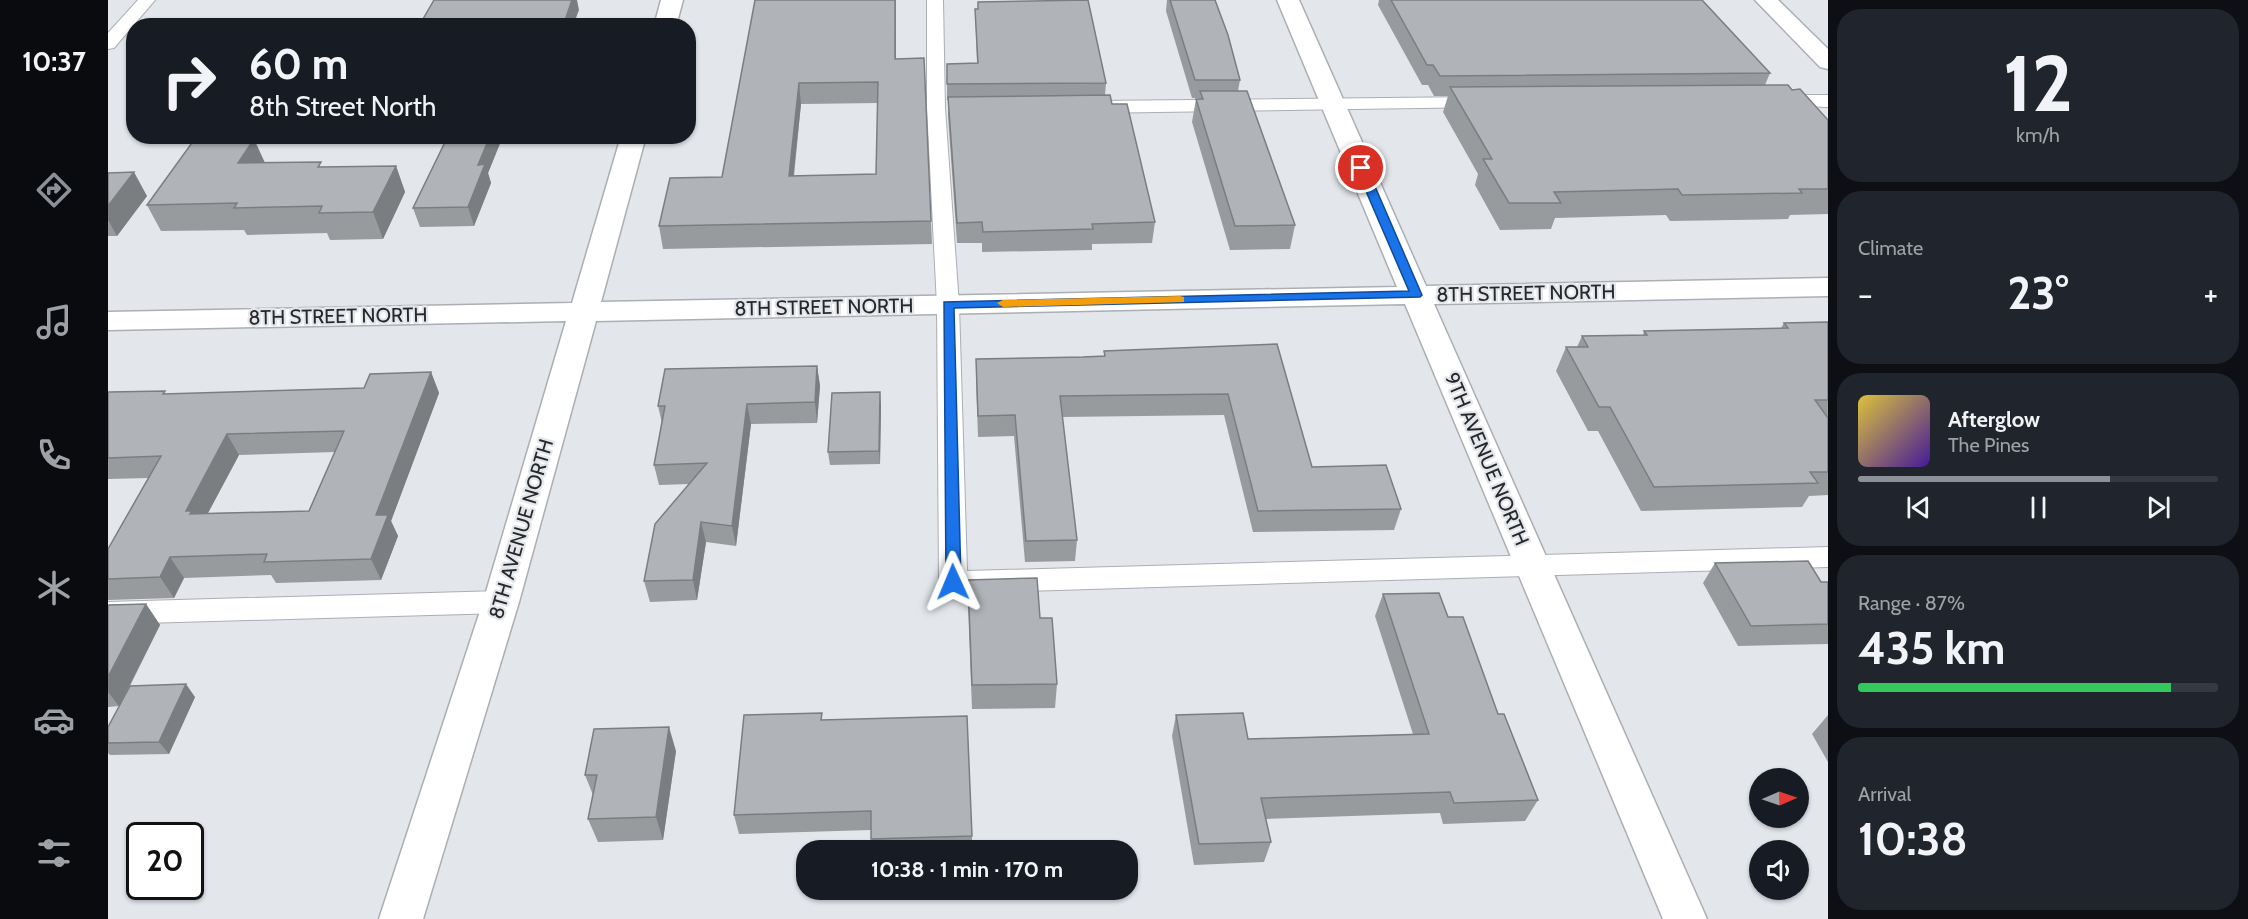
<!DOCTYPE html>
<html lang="en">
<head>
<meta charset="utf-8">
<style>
	:root { --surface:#171b24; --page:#20242c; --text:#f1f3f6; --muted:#9ea1a6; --line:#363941; --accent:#8c9099 }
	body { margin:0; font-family:Cabin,sans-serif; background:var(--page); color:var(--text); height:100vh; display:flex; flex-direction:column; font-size:22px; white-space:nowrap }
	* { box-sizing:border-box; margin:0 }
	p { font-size:20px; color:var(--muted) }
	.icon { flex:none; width:33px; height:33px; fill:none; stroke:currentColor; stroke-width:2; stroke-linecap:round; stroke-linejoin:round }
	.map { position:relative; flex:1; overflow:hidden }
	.panel { display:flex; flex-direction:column; gap:9px; padding:9px; background:#0d0f14; width:420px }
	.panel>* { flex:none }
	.hud { position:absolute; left:18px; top:18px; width:570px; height:126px; border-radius:24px; box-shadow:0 2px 4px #0004; background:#171b24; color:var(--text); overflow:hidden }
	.needle { width:39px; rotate:88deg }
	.tools { position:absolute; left:1641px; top:768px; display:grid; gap:12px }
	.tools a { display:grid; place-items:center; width:60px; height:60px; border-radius:50%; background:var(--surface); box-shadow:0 2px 4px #0004; font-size:30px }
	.speed { position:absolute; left:18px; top:822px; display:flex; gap:12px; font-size:30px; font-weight:700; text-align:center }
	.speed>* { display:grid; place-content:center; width:78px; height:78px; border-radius:50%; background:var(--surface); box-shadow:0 2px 4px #0004; line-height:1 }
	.speed .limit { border:3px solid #111; border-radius:9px; background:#fff; color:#111 }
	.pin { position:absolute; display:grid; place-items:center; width:51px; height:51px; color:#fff; margin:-26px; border:3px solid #fff; border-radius:50%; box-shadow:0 2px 6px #0007 }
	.me { position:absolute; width:66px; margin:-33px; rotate:359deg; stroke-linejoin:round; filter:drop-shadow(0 0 4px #0008) }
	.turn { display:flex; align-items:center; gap:21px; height:126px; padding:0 24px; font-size:27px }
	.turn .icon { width:78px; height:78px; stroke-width:2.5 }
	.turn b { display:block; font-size:42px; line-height:51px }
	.big { font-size:45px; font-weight:700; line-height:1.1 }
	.panel .widget { flex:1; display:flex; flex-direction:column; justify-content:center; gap:9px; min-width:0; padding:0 21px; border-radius:24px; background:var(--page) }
	.panel .dial { align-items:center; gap:0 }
	.dial b { font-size:78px; line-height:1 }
	.song { display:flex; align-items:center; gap:18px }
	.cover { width:72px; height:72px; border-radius:9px; background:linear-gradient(135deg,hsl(50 70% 55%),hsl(260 70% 35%)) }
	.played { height:6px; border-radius:3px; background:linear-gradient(90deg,var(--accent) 70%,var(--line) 70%) }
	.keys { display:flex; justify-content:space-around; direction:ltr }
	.heat { display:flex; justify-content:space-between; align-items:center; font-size:33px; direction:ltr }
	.charge { height:9px; border-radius:4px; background:linear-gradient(90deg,#34c759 87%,var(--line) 0) }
	.trip { position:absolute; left:688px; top:840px; width:342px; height:60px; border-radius:24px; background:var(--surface); box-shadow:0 2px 4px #0004; font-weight:700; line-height:60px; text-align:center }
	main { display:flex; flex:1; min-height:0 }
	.menu { display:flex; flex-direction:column; width:108px; justify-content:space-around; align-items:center; background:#090b0e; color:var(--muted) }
	.menu .icon { width:42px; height:42px }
	.menu .current { color:var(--accent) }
	.menu b { font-size:27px; color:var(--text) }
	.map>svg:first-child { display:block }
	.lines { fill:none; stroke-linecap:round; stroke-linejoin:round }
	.lane-casing { stroke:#abaeb2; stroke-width:2 }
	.street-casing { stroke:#abaeb2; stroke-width:3 }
	.lane { fill:#fff; fill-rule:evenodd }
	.street { fill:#fff; fill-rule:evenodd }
	.wall { fill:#979b9e; fill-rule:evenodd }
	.shaded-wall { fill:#7b7e81 }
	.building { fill:#b0b4b8; stroke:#7b7e81; stroke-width:1.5; fill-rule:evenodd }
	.route { fill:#1a73e8; stroke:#114b97; stroke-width:1.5 }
	.slow { fill:#f59e0b }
	.labels { text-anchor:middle; stroke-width:4.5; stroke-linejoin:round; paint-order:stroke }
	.street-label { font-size:20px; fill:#27282a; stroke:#e3e6eb }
</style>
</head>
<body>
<main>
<nav class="menu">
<b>10:37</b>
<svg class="icon current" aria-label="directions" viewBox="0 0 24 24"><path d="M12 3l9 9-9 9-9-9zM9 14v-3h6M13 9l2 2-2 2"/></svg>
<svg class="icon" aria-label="music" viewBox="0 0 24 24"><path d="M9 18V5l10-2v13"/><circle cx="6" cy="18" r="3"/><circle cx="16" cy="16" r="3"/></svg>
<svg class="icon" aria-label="phone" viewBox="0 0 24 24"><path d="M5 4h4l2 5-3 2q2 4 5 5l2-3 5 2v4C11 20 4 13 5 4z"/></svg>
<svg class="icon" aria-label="climate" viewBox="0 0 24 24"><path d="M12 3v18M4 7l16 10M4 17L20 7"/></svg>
<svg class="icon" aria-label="car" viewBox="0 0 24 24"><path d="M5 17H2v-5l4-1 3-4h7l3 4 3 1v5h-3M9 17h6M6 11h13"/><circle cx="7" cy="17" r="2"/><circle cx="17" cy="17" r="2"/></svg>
<svg class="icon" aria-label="filters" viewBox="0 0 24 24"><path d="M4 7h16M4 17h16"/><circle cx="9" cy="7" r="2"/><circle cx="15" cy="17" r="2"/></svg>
</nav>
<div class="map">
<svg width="1720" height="919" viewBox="0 0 1720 919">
	<rect width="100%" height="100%" fill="#e3e6eb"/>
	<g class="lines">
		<defs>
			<path id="lane" d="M 30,0 L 47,0 L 6,48 L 0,49 L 0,33 Z
				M 819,0 L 835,0 L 837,108 L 851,305 L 859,571 L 1720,547 L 1720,567 L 845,593 L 835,590 L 831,582 L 829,305 L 819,108 Z
				M 1669,95 L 1720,95 L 1720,107 L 1662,105 L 1660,101 L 1662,97 Z
				M 1372,97 L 1379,99 L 1381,103 L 1379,107 L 985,113 L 978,111 L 976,107 L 978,103 L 985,101 Z
				M 393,591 L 403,594 L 407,602 L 403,610 L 393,613 L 0,624 L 0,602 Z"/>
			<path id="street" d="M 553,0 L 575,0 L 568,26 L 546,26 Z
				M 1169,0 L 1191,0 L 1318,286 L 1720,278 L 1720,296 L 1326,304 L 1599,919 L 1555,919 L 1297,304 L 488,321 L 411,602 L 315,919 L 271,919 L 375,602 L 458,321 L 0,330 L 0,312 L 464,303 L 513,136 L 538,136 L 493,302 L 1289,287 Z
				M 1647,0 L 1670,0 L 1720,49 L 1720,69 L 1712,67 Z"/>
		</defs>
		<use href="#lane" class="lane-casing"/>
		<use href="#street" class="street-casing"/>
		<use href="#lane" class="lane"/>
		<use href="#street" class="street"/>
	</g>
	<path class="wall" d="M 647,0 L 788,0 L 788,59 L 823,221 L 824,244 L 555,249 L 551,226 L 614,177 ZM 770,103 L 768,174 L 686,176 L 693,104 Z
		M 1059,0 L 1107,0 L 1132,80 L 1130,91 L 1187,225 L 1182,249 L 1122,250 L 1084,122 L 1088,99 L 1091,99 L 1091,98 L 1084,98 L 1058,11 Z
		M 1271,0 L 1594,0 L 1662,73 L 1657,85 L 1684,90 L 1720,120 L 1720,214 L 1682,215 L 1680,219 L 1562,221 L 1558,215 L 1447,218 L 1443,229 L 1392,230 L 1367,185 L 1370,174 L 1335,112 L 1340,96 L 1326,96 L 1320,85 L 1314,85 L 1270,5 Z
		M 867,9 L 998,83 L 997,95 L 1004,104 L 1047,222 L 1044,243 L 984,244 L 984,250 L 874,252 L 874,243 L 849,243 L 840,116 L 840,100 L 839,100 L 839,64 L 869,63 Z
		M 340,136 L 395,136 L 380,173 L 383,183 L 366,226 L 312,227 L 305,208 Z
		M 157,163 L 215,167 L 288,166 L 297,192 L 275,239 L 222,240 L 219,233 L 139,235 L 136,230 L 53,231 L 39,205 Z
		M 0,173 L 39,196 L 9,236 L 0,236 Z
		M 1720,322 L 1720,495 L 1701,496 L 1694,507 L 1533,511 L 1490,431 L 1480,431 L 1448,371 L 1458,347 L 1469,347 L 1474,336 L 1535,335 L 1536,331 L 1673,328 L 1676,323 Z
		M 1169,344 L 1204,467 L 1293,509 L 1286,530 L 1145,532 L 1116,415 L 954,417 L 969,540 L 967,561 L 917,562 L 906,436 L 870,437 L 868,380 L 868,359 L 975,357 L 996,356 L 996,351 Z
		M 709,366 L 712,386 L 709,423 L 643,424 L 628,546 L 598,542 L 589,600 L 542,602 L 536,581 L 581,484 L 551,485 L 546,465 L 554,423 L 550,406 Z
		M 323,372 L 331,393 L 283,521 L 290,536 L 273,580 L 168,583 L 163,575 L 76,578 L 66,598 L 0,600 L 0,549 L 40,478 L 0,479 L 0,392 L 59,394 L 256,388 ZM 227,452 L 201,511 L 100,513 L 131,455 Z
		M 773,405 L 772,464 L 722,465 L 720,452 Z
		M 1607,563 L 1713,582 L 1720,582 L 1720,644 L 1630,646 L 1595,583 Z
		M 860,580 L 932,618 L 949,684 L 947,708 L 864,709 L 860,605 Z
		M 1275,594 L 1340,617 L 1390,714 L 1430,800 L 1417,821 L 1335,824 L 1332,813 L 1158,819 L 1163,842 L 1156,862 L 1086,865 L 1064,736 L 1068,715 L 1140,739 L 1305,734 L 1267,616 Z
		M 38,604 L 52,625 L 22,686 L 87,697 L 61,754 L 2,755 L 0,753 L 0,727 L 11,706 L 0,707 L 0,605 Z
		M 1720,715 L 1720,762 L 1704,734 Z
		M 715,720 L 864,836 L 864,850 L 764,850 L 763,830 L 631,834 L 626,815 Z
		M 568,751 L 555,840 L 490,842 L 480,819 L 485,795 L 477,775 Z"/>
	<path class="shaded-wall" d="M 464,0 L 469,0 L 471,10 L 465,26 L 455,26 Z
		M 788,0 L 788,80 L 787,59 Z
		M 691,83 L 693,104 L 683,198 L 681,176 Z
		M 382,136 L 395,136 L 380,173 L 383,183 L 366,226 L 360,207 L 370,165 Z
		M 146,139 L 158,165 L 130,163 Z
		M 288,166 L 297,192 L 275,239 L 265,212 Z
		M 26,172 L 39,196 L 9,236 L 0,220 L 0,206 Z
		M 709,366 L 712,386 L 709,423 L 707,402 Z
		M 323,372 L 331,393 L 283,521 L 290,536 L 273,580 L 263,559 L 268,515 Z
		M 772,392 L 773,405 L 772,464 L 771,451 Z
		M 639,404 L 643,424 L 628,546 L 624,526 Z
		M 119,434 L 131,455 L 93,526 L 78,511 Z
		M 593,522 L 598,542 L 589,600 L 585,580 Z
		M 62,557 L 76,578 L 66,598 L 52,577 Z
		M 38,604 L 52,625 L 11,706 L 0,692 L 0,677 Z
		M 78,684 L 87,697 L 61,754 L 51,742 Z
		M 561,727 L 568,751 L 555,840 L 548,817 Z"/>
	<path class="building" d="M 326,0 L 464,0 L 455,26 L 311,26 Z
		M 647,0 L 787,0 L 787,59 L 816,58 L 823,221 L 551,226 L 562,178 L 614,177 ZM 770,82 L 768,174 L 681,176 L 691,83 Z
		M 980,0 L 998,83 L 839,84 L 839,64 L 870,63 L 867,9 L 870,9 L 870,2 Z
		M 1062,0 L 1107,0 L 1120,35 L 1132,80 L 1087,80 Z
		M 1283,0 L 1594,0 L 1662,73 L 1332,76 L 1325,65 L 1319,65 Z
		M 1680,85 L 1684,90 L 1692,89 L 1720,120 L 1720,189 L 1691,189 L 1694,193 L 1574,195 L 1570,189 L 1446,192 L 1453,203 L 1401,203 L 1375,159 L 1384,159 L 1342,87 Z
		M 1092,91 L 1139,91 L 1187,225 L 1127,226 L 1088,99 L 1095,99 Z
		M 1002,95 L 1004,104 L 1019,104 L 1047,222 L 984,224 L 985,229 L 875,232 L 874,222 L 849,223 L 840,97 Z
		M 340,136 L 382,136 L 370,165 L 377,164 L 360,207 L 305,208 Z
		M 146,139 L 130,163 L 213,162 L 210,167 L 288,166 L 265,212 L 211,213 L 214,206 L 126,208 L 129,203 L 39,205 L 86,140 Z
		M 26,172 L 0,206 L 0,173 Z
		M 1720,322 L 1720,400 L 1707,400 L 1720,418 L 1720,472 L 1702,472 L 1710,483 L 1546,487 L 1502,407 L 1491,407 L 1458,347 L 1480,347 L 1474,336 L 1539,335 L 1536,331 L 1680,328 L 1676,323 Z
		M 1169,344 L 1204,467 L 1278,465 L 1293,509 L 1150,511 L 1120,394 L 952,396 L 969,540 L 918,541 L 907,415 L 870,416 L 868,359 L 975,357 L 997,356 L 996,351 Z
		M 709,366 L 707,402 L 639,404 L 624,526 L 593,522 L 585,580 L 536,581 L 547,524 L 599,463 L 546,465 L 557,406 L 550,406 L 557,369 Z
		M 323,372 L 268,515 L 280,515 L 263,559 L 156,562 L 159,554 L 62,557 L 52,577 L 0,579 L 0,549 L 53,456 L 0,458 L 0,392 L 57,391 L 55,394 L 256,388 L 262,374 ZM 236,431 L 201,511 L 82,514 L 84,511 L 78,511 L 119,434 Z
		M 772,392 L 771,451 L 720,452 L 724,393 Z
		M 1700,561 L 1713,582 L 1720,582 L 1720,624 L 1643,626 L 1607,563 Z
		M 929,578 L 932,618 L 944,618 L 949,684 L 864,685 L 860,580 Z
		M 1331,593 L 1340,617 L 1355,617 L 1390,714 L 1396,714 L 1430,800 L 1346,803 L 1342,792 L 1153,798 L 1163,842 L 1091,844 L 1068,715 L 1135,713 L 1140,739 L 1321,734 L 1275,594 Z
		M 38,604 L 0,677 L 0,605 Z
		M 78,684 L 51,742 L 0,743 L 0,727 L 22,686 Z
		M 714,713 L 713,720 L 859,716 L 864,836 L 763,839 L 763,811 L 626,815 L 636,715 Z
		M 561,727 L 548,817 L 480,819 L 489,775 L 477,775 L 486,729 Z"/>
	<path class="route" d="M 1253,165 L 1259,168 L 1314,295 L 1312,297 L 846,308 L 853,582 L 851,586 L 840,586 L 838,582 L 836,302 L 1301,291 L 1248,168 Z"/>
	<path class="slow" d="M 1072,296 L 1076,297 L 1076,302 L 895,307 L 889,303 L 895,300 Z"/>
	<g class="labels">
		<g class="street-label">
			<text transform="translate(1418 293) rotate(-1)" y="7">8TH STREET NORTH</text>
			<text transform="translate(716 307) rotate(-1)" y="7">8TH STREET NORTH</text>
			<text transform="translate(230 316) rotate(-1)" y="7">8TH STREET NORTH</text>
			<text transform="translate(1379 459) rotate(67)" y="7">9TH AVENUE NORTH</text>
			<text transform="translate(413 529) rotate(-74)" y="7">8TH AVENUE NORTH</text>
		</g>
	</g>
</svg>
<div class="tools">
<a><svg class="needle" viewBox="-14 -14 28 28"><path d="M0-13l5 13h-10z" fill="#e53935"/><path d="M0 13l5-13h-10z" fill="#9ea1a6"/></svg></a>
<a><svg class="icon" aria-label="sound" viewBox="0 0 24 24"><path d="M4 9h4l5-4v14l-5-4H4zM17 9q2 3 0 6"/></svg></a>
</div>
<div class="speed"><div class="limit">20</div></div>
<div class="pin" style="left:1253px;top:168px;background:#d93025"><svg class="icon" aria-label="arrive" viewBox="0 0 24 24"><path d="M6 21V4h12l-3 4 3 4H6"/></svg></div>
<svg class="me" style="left:845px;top:582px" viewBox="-20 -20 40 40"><path d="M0-17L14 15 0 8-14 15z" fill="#1a73e8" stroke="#fff" stroke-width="4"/></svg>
<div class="trip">10:38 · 1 min · 170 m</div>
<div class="hud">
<div class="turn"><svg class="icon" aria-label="right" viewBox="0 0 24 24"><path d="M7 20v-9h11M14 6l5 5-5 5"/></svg><div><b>60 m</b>8th Street North</div></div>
</div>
</div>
<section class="panel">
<div class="widget dial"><b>12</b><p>km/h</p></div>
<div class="widget"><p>Climate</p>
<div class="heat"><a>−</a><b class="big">23°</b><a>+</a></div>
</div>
<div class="widget">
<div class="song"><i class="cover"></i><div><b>Afterglow</b><p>The Pines</p></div></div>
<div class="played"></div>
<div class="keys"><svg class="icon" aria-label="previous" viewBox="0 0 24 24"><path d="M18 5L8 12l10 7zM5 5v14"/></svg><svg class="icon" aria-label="pause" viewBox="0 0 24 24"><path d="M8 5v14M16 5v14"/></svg><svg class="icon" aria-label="next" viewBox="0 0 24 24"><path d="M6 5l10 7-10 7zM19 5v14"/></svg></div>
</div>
<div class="widget"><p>Range · 87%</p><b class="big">435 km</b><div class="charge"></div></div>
<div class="widget"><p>Arrival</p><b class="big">10:38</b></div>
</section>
</main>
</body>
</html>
